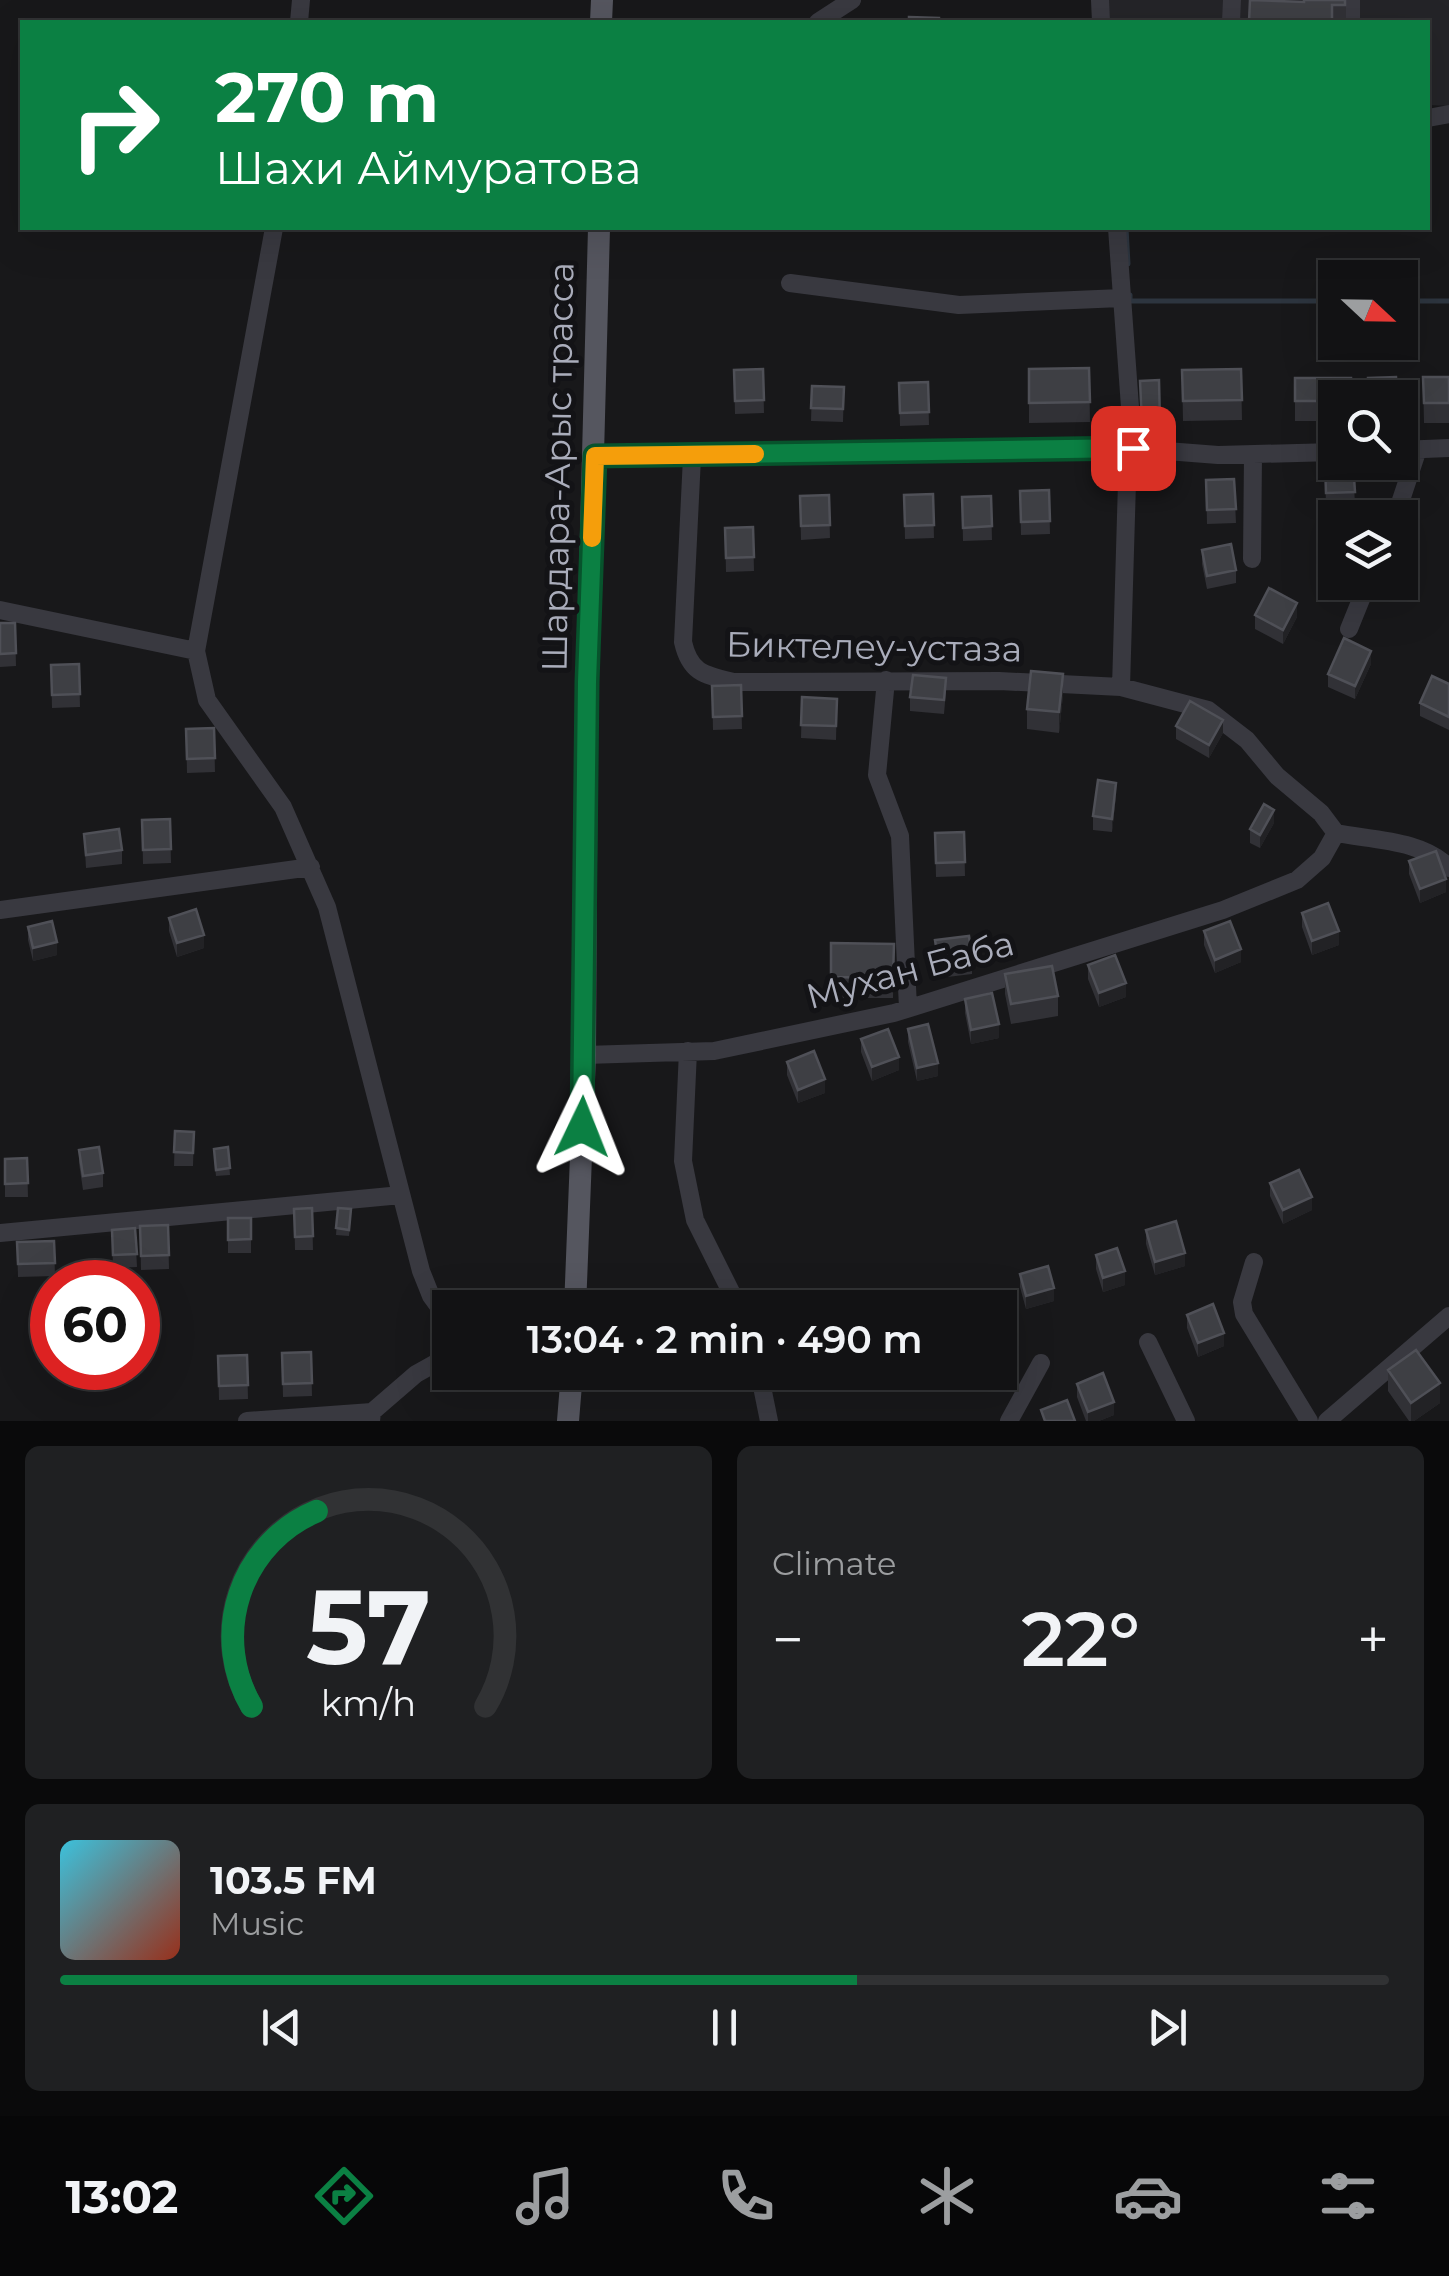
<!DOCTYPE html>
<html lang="en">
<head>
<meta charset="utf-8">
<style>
	:root { --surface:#121214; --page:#1f2022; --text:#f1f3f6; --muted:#9c9ea0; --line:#313234; --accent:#0b8043 }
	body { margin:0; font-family:Montserrat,sans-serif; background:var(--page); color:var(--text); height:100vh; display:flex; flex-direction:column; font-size:38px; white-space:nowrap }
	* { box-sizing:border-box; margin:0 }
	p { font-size:32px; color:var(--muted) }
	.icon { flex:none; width:55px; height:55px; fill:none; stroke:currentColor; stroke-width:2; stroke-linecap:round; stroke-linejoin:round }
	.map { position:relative; height:1421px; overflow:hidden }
	.sheet { display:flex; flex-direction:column; gap:25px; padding:25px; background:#0a0a0b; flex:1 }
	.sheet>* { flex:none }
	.guide { position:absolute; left:20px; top:20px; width:1410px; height:210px; border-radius:0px; box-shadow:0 10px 40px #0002,0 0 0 2px var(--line); background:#0b8043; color:#fff; overflow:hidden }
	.needle { width:65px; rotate:112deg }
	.buttons { position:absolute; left:1318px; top:260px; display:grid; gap:20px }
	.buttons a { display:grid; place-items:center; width:100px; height:100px; border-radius:0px; background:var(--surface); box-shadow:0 10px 40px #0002,0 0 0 2px var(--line); font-size:50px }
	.speed { position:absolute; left:30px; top:1260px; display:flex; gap:20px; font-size:50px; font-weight:700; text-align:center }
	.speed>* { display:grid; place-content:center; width:130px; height:130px; border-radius:50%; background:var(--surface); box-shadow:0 10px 40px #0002,0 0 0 2px var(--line); line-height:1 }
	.speed .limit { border:15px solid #d22; background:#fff; color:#111 }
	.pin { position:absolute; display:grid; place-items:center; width:85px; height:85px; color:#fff; margin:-42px; border-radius:20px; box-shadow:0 5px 15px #0006 }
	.me { position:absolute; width:110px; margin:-55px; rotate:2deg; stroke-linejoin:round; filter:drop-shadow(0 0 8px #0008) }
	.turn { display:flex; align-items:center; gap:35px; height:210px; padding:0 30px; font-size:45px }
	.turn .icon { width:130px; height:130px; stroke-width:2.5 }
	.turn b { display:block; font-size:70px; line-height:85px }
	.big { font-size:75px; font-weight:600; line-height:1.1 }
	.sheet .widget { flex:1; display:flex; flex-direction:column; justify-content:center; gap:15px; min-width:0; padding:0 35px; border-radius:15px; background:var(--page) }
	.sheet .dial { align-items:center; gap:0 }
	.dial svg { height:260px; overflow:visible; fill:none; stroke:var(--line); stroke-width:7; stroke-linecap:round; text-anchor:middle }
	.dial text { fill:var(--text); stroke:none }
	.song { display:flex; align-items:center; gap:30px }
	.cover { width:120px; height:120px; border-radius:15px; background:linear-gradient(135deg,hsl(190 70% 55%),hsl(10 70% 35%)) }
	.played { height:10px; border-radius:5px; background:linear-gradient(90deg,var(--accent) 60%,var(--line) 60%) }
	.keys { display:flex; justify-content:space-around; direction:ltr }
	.heat { display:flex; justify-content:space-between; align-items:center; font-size:55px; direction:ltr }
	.sheet .tiles { flex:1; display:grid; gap:25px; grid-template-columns:1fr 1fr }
	.widget:last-child { grid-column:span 2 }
	.trip { position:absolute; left:432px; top:1290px; width:585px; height:100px; border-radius:0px; background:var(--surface); box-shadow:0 10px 40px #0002,0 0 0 2px var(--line); font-weight:600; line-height:100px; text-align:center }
	.tab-bar { display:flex; height:160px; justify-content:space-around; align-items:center; background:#070708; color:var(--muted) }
	.tab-bar .icon { width:70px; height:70px }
	.tab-bar .selected { color:var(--accent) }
	.tab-bar b { font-size:45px; color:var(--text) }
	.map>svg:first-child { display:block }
	.built { fill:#242428 }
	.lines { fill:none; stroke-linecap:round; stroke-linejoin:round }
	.stream { stroke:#2d353f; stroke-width:5 }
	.minor { stroke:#393940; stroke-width:18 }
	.major { stroke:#55565f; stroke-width:22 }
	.wall { fill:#313136 }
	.shaded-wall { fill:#222225 }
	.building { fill:#3e3f44; stroke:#4f5057; stroke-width:2.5 }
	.route-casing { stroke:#07532c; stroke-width:25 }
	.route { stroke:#0b8043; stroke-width:18 }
	.slow { stroke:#f59e0b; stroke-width:18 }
	.labels { text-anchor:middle; stroke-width:10; stroke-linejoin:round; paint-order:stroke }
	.street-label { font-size:35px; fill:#aaadbb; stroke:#131316 }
</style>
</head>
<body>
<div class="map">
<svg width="1449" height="1421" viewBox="0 0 1449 1421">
	<rect width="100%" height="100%" fill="#18181a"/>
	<path class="built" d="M 1107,0 L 1449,0 L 1449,106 L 1428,105 L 1428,22 L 1109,22 Z"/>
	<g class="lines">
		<path class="stream" d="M 1126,228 L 1128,264
			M 1130,295 L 1130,301 L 1335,301
			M 1400,301 L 1449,301"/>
		<path class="minor" d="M 1100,0 L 1101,22
			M 299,22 L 301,0
			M 818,22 L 852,0
			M 1231,22 L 1232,0
			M 1351,22 L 1351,0
			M 1428,118 L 1449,114
			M 274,228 L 196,651 L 207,700 L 283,807 L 327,907 L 421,1271 L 431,1296 L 450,1322
			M 1117,228 L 1133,448
			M 790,283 L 959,305 L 1121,298
			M 1400,450 L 1449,448
			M 595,455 L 1128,448 L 1218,455 L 1335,452
			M 692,457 L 683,642 C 690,673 704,675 734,682 L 999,681 L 1121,687 L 1208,710 L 1247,740 L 1277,776 L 1321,813 L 1336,833
			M 1395,518 L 1418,449
			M 1252,559 L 1253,455
			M 0,610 L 196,651
			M 1349,629 L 1368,582
			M 886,680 L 877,775 L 900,836 L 908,1008
			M 1121,687 L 1128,448
			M 1336,833 C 1372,840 1424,840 1449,868
			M 0,910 L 311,867
			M 688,1051 L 683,1161 L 695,1220 L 739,1308
			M 585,1055 L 714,1051 L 894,1013 L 1223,910 L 1297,880 L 1322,858 L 1336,833
			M 0,1233 L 401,1195
			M 1254,1262 L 1242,1302 L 1244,1314 L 1309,1421
			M 1148,1342 L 1186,1421
			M 759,1372 L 769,1421
			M 247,1421 L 372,1412
			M 371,1421 L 372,1412 L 416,1374 L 450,1355
			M 1009,1421 L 1041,1363
			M 1327,1421 L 1449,1316"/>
		<path class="major" d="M 601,22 L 602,0
			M 575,1308 L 585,1055 L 587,682 L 599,228
			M 568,1421 L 572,1372"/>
	</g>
	<path class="wall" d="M 1346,0 L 1346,22 L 1249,22 L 1304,2 Z
		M 1089,368 L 1090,422 L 1029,423 L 1029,369 Z
		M 763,369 L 764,413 L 735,414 L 734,370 Z
		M 1241,369 L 1242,420 L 1183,421 L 1182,370 Z
		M 1423,377 L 1449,377 L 1449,423 L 1424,423 Z
		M 1295,378 L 1335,398 L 1335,421 L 1295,421 Z
		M 1159,380 L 1160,436 L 1142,436 L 1140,381 Z
		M 928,382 L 929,425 L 900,426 L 899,383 Z
		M 812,386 L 844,387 L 843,422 L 811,421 Z
		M 1353,462 L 1355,506 L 1326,507 L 1325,463 Z
		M 1234,479 L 1236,523 L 1207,524 L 1206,480 Z
		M 1049,490 L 1050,534 L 1021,535 L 1020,491 Z
		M 933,494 L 934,538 L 905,539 L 904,495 Z
		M 829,495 L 830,538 L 801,540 L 800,496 Z
		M 991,496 L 992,540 L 963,541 L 962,497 Z
		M 753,527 L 754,571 L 726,572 L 725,528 Z
		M 1202,550 L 1236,570 L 1236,583 L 1207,589 L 1202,564 Z
		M 1255,615 L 1297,617 L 1283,644 L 1255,629 Z
		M 0,623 L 15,623 L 16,666 L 0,667 Z
		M 79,664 L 80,707 L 52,708 L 51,665 Z
		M 1371,664 L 1355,699 L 1328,687 L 1328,674 Z
		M 1449,684 L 1449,730 L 1420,716 L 1420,703 Z
		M 741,685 L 742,729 L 713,730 L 712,686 Z
		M 946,691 L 944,714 L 910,711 L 910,697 Z
		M 1063,695 L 1059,733 L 1027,729 L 1027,709 Z
		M 802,697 L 837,699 L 836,740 L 801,738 Z
		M 1176,726 L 1223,733 L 1209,758 L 1176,739 Z
		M 214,728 L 215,772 L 187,773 L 186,729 Z
		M 1116,796 L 1112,832 L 1093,830 L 1093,816 Z
		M 170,819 L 171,863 L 143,864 L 142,820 Z
		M 1274,823 L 1260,848 L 1250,843 L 1250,829 Z
		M 964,832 L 965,876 L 936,877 L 935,833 Z
		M 84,834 L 122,850 L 122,864 L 86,868 Z
		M 1409,861 L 1446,892 L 1420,903 L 1409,874 Z
		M 1302,913 L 1339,945 L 1312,955 L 1302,927 Z
		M 169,918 L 204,948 L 177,957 L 169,931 Z
		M 28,927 L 57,955 L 33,961 L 28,940 Z
		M 1204,931 L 1241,962 L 1215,973 L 1204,945 Z
		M 935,940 L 972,960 L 972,974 L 939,978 Z
		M 831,943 L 894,944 L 893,998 L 831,998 Z
		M 1088,965 L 1126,997 L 1099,1007 L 1088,979 Z
		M 1005,974 L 1058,996 L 1058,1016 L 1011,1024 L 1005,994 Z
		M 965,999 L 999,1038 L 971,1044 L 965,1013 Z
		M 908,1029 L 938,1076 L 917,1081 L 908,1042 Z
		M 861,1039 L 899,1070 L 872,1081 L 861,1052 Z
		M 787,1062 L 825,1093 L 798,1103 L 787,1075 Z
		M 175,1131 L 194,1132 L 193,1166 L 174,1166 Z
		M 228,1147 L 230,1175 L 216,1176 L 214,1156 Z
		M 79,1150 L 103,1173 L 103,1187 L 83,1190 L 79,1163 Z
		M 27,1158 L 28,1197 L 5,1197 L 5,1159 Z
		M 1270,1183 L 1312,1210 L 1283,1224 L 1270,1196 Z
		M 312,1208 L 313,1250 L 295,1250 L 294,1209 Z
		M 338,1208 L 351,1216 L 349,1236 L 336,1235 Z
		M 228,1218 L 251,1218 L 251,1253 L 228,1253 Z
		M 168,1225 L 169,1269 L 141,1270 L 140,1226 Z
		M 135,1228 L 137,1267 L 113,1268 L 112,1230 Z
		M 1146,1230 L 1185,1266 L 1155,1275 L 1146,1244 Z
		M 54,1241 L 55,1276 L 18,1277 L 17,1242 Z
		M 1096,1255 L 1125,1285 L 1103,1292 L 1096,1269 Z
		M 1020,1274 L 1054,1301 L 1026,1309 L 1020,1287 Z
		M 1187,1315 L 1224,1346 L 1198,1357 L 1187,1328 Z
		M 311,1352 L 312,1396 L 283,1397 L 282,1353 Z
		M 247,1355 L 248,1399 L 219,1400 L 218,1356 Z
		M 1388,1370 L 1440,1403 L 1414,1421 L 1409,1421 L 1388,1391 Z
		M 1077,1384 L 1114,1415 L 1099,1421 L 1086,1421 L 1077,1397 Z"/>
	<path class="shaded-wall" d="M 1297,603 L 1297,617 L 1283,644 L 1283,630 Z
		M 1371,651 L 1371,664 L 1355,699 L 1355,686 Z
		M 1063,674 L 1063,695 L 1059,733 L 1059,712 Z
		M 1223,720 L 1223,733 L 1209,758 L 1209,745 Z
		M 1116,783 L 1116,796 L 1112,832 L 1112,819 Z
		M 1274,810 L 1274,823 L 1260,848 L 1260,835 Z
		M 1446,879 L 1446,892 L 1420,903 L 1420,889 Z
		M 1339,931 L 1339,945 L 1312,955 L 1312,941 Z
		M 204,935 L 204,948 L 177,957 L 177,943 Z
		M 57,942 L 57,955 L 33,961 L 33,948 Z
		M 1241,949 L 1241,962 L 1215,973 L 1215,960 Z
		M 1126,983 L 1126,997 L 1099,1007 L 1099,993 Z
		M 999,1024 L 999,1038 L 971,1044 L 971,1030 Z
		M 899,1057 L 899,1070 L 872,1081 L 872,1067 Z
		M 938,1063 L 938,1076 L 917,1081 L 917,1068 Z
		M 825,1079 L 825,1093 L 798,1103 L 798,1090 Z
		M 1312,1197 L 1312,1210 L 1283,1224 L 1283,1210 Z
		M 1185,1253 L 1185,1266 L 1155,1275 L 1155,1262 Z
		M 1125,1271 L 1125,1285 L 1103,1292 L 1103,1278 Z
		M 1054,1288 L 1054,1301 L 1026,1309 L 1026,1296 Z
		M 1224,1333 L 1224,1346 L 1198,1357 L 1198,1343 Z
		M 1440,1383 L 1440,1403 L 1414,1421 L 1411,1421 L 1411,1403 Z
		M 1114,1402 L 1114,1415 L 1099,1421 L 1088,1421 L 1088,1412 Z"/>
	<path class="building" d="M 1250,0 L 1304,2 L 1304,0 L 1345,0 L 1345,5 L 1332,5 L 1332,22 L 1249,22 Z
		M 909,17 L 939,18 L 939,22 L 909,22 Z
		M 1089,368 L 1090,402 L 1029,403 L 1029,369 Z
		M 763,369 L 764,400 L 735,401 L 734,370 Z
		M 1241,369 L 1242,400 L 1183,401 L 1182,370 Z
		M 1396,377 L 1397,398 L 1368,398 L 1368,378 Z
		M 1423,377 L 1449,377 L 1449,403 L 1424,403 Z
		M 1295,378 L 1351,378 L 1351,398 L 1335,398 L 1335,401 L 1295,401 Z
		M 1159,380 L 1160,422 L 1142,423 L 1140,381 Z
		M 928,382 L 929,412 L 900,413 L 899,383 Z
		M 812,386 L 844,387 L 843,409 L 811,408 Z
		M 1353,462 L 1355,492 L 1326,493 L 1325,463 Z
		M 1234,479 L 1236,509 L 1207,510 L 1206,480 Z
		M 1049,490 L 1050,521 L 1021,522 L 1020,491 Z
		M 933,494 L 934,525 L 905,526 L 904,495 Z
		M 829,495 L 830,525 L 801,526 L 800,496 Z
		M 991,496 L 992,526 L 963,528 L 962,497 Z
		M 753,527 L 754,557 L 726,558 L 725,528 Z
		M 1231,544 L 1236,570 L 1207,576 L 1202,550 Z
		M 1269,588 L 1297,603 L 1283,630 L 1255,615 Z
		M 0,623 L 15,623 L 16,653 L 0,654 Z
		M 1344,638 L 1371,651 L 1355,686 L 1328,674 Z
		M 79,664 L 80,694 L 52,695 L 51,665 Z
		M 1031,671 L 1063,674 L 1059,712 L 1027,709 Z
		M 913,675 L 946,678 L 944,700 L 910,697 Z
		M 1432,676 L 1449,684 L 1449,717 L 1420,703 Z
		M 741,685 L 742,716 L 713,717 L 712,686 Z
		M 802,697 L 837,699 L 836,726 L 801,725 Z
		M 1190,701 L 1223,720 L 1209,745 L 1176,726 Z
		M 214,728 L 215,758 L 187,759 L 186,729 Z
		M 1098,780 L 1116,783 L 1112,819 L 1093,816 Z
		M 1264,804 L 1274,810 L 1260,835 L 1250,829 Z
		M 170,819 L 171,849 L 143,850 L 142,820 Z
		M 119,829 L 122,850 L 86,855 L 84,834 Z
		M 964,832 L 965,862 L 936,863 L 935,833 Z
		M 1436,851 L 1446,879 L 1420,889 L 1409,861 Z
		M 1328,903 L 1339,931 L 1312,941 L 1302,913 Z
		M 196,909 L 204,935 L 177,943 L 169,918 Z
		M 52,921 L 57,942 L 33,948 L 28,927 Z
		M 1230,921 L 1241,949 L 1215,960 L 1204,931 Z
		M 969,936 L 972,960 L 939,965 L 935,940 Z
		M 831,943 L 894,944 L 893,978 L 831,977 Z
		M 1115,955 L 1126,983 L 1099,993 L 1088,965 Z
		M 1052,966 L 1058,996 L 1011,1004 L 1005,974 Z
		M 992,993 L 999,1024 L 971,1030 L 965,999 Z
		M 928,1024 L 938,1063 L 917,1068 L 908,1029 Z
		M 888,1029 L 899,1057 L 872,1067 L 861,1039 Z
		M 814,1051 L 825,1079 L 798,1090 L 787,1062 Z
		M 175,1131 L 194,1132 L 193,1153 L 174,1152 Z
		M 99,1147 L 103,1173 L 83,1176 L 79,1150 Z
		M 228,1147 L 230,1168 L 216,1170 L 214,1149 Z
		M 27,1158 L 28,1183 L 5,1184 L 5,1159 Z
		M 1299,1170 L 1312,1197 L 1283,1210 L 1270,1183 Z
		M 312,1208 L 313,1236 L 295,1237 L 294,1209 Z
		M 338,1208 L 351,1209 L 349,1230 L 336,1228 Z
		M 228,1218 L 251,1218 L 251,1239 L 228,1240 Z
		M 1176,1221 L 1185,1253 L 1155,1262 L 1146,1230 Z
		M 168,1225 L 169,1255 L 141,1256 L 140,1226 Z
		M 135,1228 L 137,1254 L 113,1255 L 112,1230 Z
		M 54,1241 L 55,1263 L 18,1264 L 17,1242 Z
		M 1117,1248 L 1125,1271 L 1103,1278 L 1096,1255 Z
		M 1048,1266 L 1054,1288 L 1026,1296 L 1020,1274 Z
		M 863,1292 L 864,1308 L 833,1308 L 832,1293 Z
		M 948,1297 L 950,1308 L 923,1308 L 922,1302 Z
		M 1213,1304 L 1224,1333 L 1198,1343 L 1187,1315 Z
		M 1416,1350 L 1440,1383 L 1411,1403 L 1388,1370 Z
		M 311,1352 L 312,1383 L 283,1384 L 282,1353 Z
		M 247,1355 L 248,1385 L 219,1386 L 218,1356 Z
		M 1103,1373 L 1114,1402 L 1088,1412 L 1077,1384 Z
		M 1067,1400 L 1075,1421 L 1045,1421 L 1041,1410 Z"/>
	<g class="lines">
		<defs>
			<path id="route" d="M 582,1127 L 587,682 L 595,456 L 1133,448"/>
		</defs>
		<use href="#route" class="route-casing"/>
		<use href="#route" class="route"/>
		<path class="slow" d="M 592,538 L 595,456 L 755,454"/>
	</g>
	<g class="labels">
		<g class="street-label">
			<text transform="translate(558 467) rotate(-89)" y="12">Шардара-Арыс трасса</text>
			<text transform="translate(874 647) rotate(1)" y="12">Биктелеу-устаза</text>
			<text transform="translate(910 970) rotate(-15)" y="12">Мухан Баба</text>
		</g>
	</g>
</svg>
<div class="buttons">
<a><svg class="needle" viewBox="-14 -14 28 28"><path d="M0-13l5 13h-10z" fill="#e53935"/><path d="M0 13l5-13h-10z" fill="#9c9ea0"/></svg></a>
<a><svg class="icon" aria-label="search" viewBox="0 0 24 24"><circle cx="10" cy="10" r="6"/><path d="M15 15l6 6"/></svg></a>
<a><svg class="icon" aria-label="layers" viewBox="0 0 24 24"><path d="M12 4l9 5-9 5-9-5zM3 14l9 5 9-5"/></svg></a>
</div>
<div class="speed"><div class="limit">60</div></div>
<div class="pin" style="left:1133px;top:448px;background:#d93025"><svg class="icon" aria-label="arrive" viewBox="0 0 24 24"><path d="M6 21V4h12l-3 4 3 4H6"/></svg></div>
<svg class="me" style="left:582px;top:1127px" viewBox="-20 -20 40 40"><path d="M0-17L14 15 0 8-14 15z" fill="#0b8043" stroke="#fff" stroke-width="4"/></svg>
<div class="trip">13:04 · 2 min · 490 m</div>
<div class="guide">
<div class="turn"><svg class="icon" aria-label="right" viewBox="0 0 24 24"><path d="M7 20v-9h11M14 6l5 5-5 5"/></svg><div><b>270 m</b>Шахи Аймуратова</div></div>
</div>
</div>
<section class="sheet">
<div class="tiles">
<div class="widget dial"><svg viewBox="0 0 100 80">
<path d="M14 69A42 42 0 1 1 86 69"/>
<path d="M14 69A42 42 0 0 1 34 9" stroke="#0b8043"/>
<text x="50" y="56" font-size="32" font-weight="700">57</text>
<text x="50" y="72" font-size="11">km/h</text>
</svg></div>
<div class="widget"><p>Climate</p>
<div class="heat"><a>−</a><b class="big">22°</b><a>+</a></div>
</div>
<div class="widget">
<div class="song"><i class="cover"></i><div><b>103.5 FM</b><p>Music</p></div></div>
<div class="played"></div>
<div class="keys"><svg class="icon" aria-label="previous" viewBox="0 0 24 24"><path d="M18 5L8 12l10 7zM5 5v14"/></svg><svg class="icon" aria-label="pause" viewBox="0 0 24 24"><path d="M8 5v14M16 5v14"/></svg><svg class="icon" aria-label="next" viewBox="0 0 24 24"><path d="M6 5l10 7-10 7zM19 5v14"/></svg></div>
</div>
</div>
</section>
<nav class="tab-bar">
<b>13:02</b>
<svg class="icon selected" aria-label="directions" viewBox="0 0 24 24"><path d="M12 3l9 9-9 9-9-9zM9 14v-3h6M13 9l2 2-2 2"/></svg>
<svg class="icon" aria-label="music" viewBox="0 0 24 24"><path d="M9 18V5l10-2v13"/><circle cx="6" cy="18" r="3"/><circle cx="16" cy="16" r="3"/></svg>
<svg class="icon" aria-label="phone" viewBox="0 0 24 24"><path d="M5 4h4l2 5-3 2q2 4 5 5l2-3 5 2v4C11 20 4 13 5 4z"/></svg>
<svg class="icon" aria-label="climate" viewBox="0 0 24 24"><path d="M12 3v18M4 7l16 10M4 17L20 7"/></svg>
<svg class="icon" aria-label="car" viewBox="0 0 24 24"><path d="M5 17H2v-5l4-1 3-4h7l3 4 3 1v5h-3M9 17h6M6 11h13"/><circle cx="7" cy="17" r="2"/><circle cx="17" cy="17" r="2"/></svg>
<svg class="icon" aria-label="filters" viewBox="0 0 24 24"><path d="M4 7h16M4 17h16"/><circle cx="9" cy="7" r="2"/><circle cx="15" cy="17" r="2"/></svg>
</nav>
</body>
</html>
